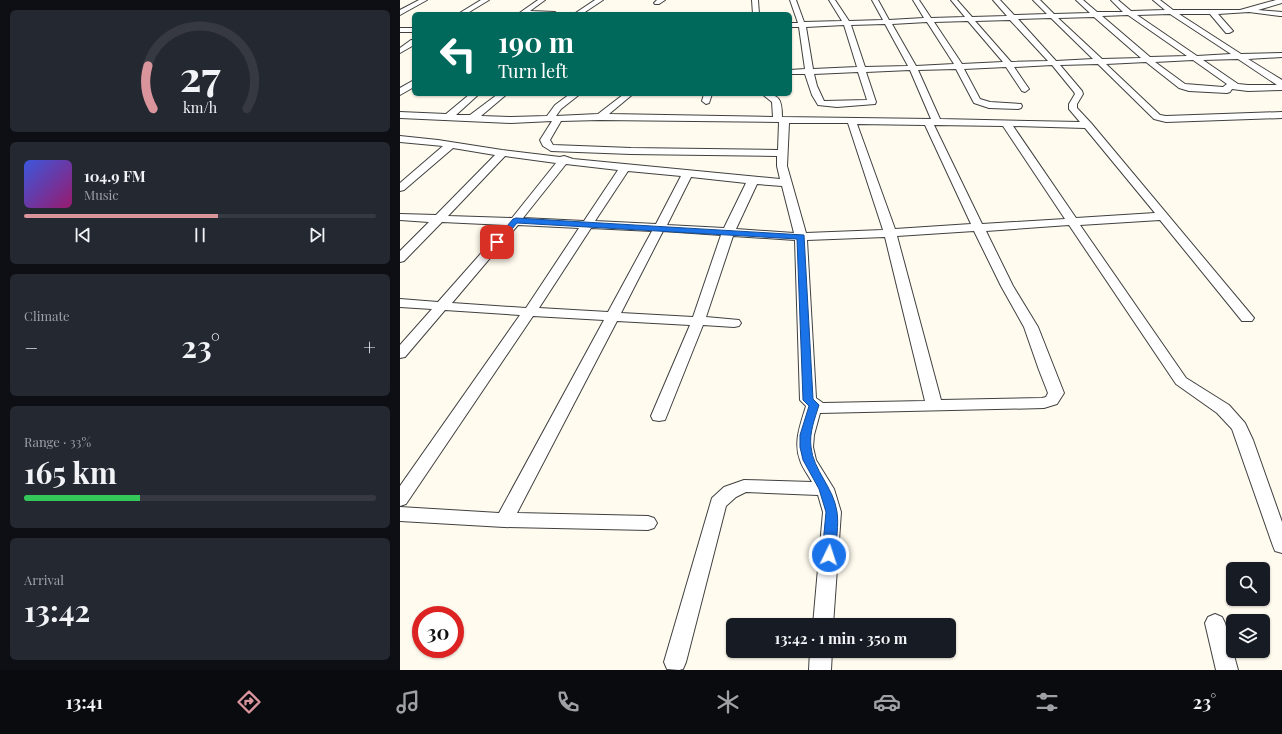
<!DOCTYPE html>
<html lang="en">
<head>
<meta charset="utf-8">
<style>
	:root { --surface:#171b24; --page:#242831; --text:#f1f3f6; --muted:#9ea1a6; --line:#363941; --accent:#da959c }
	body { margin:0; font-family:"Playfair Display",serif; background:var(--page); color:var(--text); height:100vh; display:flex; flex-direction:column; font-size:15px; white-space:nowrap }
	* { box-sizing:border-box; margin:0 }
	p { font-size:13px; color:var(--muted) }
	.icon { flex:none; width:22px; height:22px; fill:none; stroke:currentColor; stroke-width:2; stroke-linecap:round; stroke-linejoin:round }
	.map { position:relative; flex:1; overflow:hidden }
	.details { display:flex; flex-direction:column; gap:10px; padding:10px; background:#0d0f14; width:400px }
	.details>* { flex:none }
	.banner { position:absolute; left:12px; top:12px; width:380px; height:84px; border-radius:6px; box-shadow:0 1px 3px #0004; background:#00695c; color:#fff; overflow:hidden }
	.fabs { position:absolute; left:826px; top:562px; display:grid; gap:8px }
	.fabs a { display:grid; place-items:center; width:44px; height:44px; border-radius:6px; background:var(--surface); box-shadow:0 1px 3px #0004; font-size:20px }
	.speed { position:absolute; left:12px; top:606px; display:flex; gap:8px; font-size:20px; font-weight:700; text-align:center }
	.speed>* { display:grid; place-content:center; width:52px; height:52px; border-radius:50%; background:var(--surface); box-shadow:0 1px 3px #0004; line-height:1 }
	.speed .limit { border:6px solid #d22; background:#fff; color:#111 }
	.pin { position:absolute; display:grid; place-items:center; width:34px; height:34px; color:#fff; margin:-17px; border-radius:8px; box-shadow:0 2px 6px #0006 }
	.me { position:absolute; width:44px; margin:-22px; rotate:4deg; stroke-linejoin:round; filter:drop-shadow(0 0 3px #0008) }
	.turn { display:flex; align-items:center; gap:14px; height:84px; padding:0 20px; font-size:18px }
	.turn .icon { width:52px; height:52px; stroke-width:2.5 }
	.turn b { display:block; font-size:28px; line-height:34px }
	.big { font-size:30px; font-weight:700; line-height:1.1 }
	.details .card { flex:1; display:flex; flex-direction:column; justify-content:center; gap:6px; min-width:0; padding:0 14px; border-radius:6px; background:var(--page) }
	.details .dial { align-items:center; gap:0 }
	.dial svg { height:104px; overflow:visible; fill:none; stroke:var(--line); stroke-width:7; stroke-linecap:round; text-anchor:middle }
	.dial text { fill:var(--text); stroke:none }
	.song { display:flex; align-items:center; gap:12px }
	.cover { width:48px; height:48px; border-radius:6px; background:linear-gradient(135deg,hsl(230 70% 55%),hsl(320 70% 35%)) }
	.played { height:4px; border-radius:2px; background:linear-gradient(90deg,var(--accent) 55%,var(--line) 55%) }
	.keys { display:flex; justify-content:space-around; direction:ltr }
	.heat { display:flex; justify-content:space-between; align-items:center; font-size:22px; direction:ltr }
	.charge { height:6px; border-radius:3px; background:linear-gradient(90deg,#34c759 33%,var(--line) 0) }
	.trip { position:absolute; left:326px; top:618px; width:230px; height:40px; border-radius:6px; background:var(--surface); box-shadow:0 1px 3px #0004; font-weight:700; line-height:40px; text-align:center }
	.tab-bar { display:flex; height:64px; justify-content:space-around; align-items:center; background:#090b0e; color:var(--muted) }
	.tab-bar .icon { width:28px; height:28px }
	.tab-bar .current { color:var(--accent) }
	.tab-bar b { font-size:18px; color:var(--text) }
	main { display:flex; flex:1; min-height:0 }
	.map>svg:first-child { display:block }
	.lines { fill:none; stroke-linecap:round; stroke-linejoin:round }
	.street-casing { stroke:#404040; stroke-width:2 }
	.street { fill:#fff; fill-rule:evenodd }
	.route { fill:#1a73e8; stroke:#114b97 }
</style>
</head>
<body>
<main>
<section class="details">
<div class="card dial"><svg viewBox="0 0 100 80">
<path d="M14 69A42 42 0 1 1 86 69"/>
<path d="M14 69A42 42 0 0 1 10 36" stroke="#da959c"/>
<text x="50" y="56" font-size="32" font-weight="700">27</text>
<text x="50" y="72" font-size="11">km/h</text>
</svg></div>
<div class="card">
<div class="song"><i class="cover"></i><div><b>104.9 FM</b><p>Music</p></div></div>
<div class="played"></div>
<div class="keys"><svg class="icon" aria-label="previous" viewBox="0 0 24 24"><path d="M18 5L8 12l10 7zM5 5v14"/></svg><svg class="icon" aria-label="pause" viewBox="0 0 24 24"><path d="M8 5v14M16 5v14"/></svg><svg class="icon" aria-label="next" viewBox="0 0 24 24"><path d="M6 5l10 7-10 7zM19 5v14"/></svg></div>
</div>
<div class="card"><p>Climate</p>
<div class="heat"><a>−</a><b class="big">23°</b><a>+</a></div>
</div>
<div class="card"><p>Range · 33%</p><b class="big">165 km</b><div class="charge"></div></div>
<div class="card"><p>Arrival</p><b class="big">13:42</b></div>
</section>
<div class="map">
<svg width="882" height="670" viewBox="0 0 882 670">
	<rect width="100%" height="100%" fill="#fffbee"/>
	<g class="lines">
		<defs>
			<path id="street" d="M 19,0 L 27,0 L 0,15 L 0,10 Z
				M 81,0 L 89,0 L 66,14 L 58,14 Z
				M 138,0 L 145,0 L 130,11 L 155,12 L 158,14 L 118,14 Z
				M 195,0 L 203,0 L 182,14 L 174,14 Z
				M 257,0 L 265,0 L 259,4 L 255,4 L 254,3 Z
				M 352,0 L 358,0 L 359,14 L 353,14 Z
				M 390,0 L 396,0 L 404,22 L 442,21 L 429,0 L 435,0 L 449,21 L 483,20 L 472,0 L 478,0 L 489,20 L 524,18 L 513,0 L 519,0 L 531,18 L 565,17 L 551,0 L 557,0 L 572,17 L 607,16 L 593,0 L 600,0 L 614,15 L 647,14 L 633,0 L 640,0 L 654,14 L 690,13 L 676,0 L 683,0 L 697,12 L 723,12 L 711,0 L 718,0 L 731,11 L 765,10 L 753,0 L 760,0 L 773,10 L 840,10 L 876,0 L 882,0 L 882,3 L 858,10 L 882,12 L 882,16 L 880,16 L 849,12 L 818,14 L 833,31 L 829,33 L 826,33 L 810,14 L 779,14 L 841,54 L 882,53 L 882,57 L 848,59 L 882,80 L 882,90 L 848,91 L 832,89 L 830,92 L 827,93 L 789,91 L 779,88 L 746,62 L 706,64 L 760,115 L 766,116 L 882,112 L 882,118 L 766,122 L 754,119 L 698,64 L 660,65 L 682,91 L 683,94 L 677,104 L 677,108 L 691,123 L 854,318 L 852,321 L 842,321 L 760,220 L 680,225 L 786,378 L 829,405 L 845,423 L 853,440 L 882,522 L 882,553 L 875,551 L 873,546 L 832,429 L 817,413 L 776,384 L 669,225 L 586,231 L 613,286 L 638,327 L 664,393 L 657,404 L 644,408 L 420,413 L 414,435 L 413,447 L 416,460 L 434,489 L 441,512 L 433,625 L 413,625 L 423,512 L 418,495 L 346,492 L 336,497 L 326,506 L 286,662 L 283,669 L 279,670 L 267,669 L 264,662 L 312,498 L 324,487 L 344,480 L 412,482 C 408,475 402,467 400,460 C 393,442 401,423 406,406 L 400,400 L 395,240 L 333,236 L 306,317 L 339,320 L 341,323 L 339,326 L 334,327 L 303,325 L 265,420 L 259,421 L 253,420 L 251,416 L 290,325 L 217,321 L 117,513 L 248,516 L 254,518 L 257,523 L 254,528 L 248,530 L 104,527 L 0,521 L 0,507 L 99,513 L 204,320 L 133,316 L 6,504 L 0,506 L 0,486 L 120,315 L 45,310 L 5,357 L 0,358 L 0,345 L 32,309 L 0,307 L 0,299 L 38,302 L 106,225 L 42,222 L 4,261 L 0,262 L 0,251 L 29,222 L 0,220 L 0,214 L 36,215 L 95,155 L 53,148 L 4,190 L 0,191 L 0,183 L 43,146 L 0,142 L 0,136 L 38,140 L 102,150 L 160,157 L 164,156 L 173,159 L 380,179 L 377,166 L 377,156 L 231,154 L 151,151 L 143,146 L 140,140 L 152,121 L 111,123 L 0,118 L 0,112 L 46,114 L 70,94 L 79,94 L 56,115 L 70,115 L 98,94 L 107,94 L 81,116 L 111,117 L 147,116 L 155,105 L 170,94 L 180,94 L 161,109 L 156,116 L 198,114 L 224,94 L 233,94 L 209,114 L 373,117 L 372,102 L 362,94 C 380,94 382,100 382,117 L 531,119 L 510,70 L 466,72 L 476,102 L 475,104 L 437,107 L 418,105 L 412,95 L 405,74 L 390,74 L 390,70 L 405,69 L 399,27 L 390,27 L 390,23 L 398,23 ZM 770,14 L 831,54 L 797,56 L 737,15 ZM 728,15 L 787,56 L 750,57 L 702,16 ZM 694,17 L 741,58 L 702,59 L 658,18 ZM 651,18 L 693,59 L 656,61 L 618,19 ZM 610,20 L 648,61 L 611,62 L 575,21 ZM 568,21 L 603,62 L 562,64 L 534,22 ZM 527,22 L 554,64 L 516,66 L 492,24 ZM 485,24 L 508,66 L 465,67 L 451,25 ZM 444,25 L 457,67 L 413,69 L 406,27 ZM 838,59 L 877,85 L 848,85 L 838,84 L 803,60 ZM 793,60 L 827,84 L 823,87 L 785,84 L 755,62 ZM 652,65 L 674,92 L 675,94 L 669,104 L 669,109 L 680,122 L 540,119 L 518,70 L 556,69 L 574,103 L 589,108 L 618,109 L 621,108 L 622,106 L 621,104 L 590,102 L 580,99 L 564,69 L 606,67 L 622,91 L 625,92 L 629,89 L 614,67 ZM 458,72 L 467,100 L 424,101 L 417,86 L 414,74 ZM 200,120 L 379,122 L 378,150 L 231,148 L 153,145 L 150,140 L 161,121 ZM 389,123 L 448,123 L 483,230 L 406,233 L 387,166 ZM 457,124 L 525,125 L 571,224 L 495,229 ZM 534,125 L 603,126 L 665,219 L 582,224 ZM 613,126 L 685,128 L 755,213 L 676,218 ZM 105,156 L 156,163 L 112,218 L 48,216 ZM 166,164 L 218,170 L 184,221 L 123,218 ZM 228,171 L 281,176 L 256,224 L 195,221 ZM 291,177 L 346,183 L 324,228 L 267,225 ZM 357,184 L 382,186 L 394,233 L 336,229 ZM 118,225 L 179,228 L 126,308 L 52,303 ZM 191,228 L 252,231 L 208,312 L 139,308 ZM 263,231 L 321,235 L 293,317 L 221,313 ZM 574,231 L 601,286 L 624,327 L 639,370 L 648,393 L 646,397 L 642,398 L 541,400 L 497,236 ZM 485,237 L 525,401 L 423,403 L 416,398 L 407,240 Z
				M 0,28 L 14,28 L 14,32 L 0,32 Z
				M 11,40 L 14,40 L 14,45 L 0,53 L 0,48 Z
				M 14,80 L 14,87 L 0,95 L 0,88 Z
				M 304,94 L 312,94 L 309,103 L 306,104 L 302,101 Z
				M 815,614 L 822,617 L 825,623 L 838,670 L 816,670 L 805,623 L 808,617 Z
				M 410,651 L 432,651 L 431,670 L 409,670 Z"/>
		</defs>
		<use href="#street" class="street-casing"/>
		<use href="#street" class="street"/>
	</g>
	<path class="route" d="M 116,218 L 404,235 L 413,399 L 419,405 C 415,418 409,433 411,447 C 413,470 434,488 437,512 C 439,525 436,541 435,555 L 433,558 L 429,559 L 424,558 L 422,555 L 426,512 L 419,489 L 403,460 L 400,447 L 400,435 L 409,406 L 403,400 L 397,239 L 117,223 L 100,243 L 95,243 L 95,240 L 113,219 Z"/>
</svg>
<div class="fabs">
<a><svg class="icon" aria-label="search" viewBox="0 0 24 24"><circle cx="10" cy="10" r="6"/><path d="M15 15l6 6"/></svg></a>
<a><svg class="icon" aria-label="layers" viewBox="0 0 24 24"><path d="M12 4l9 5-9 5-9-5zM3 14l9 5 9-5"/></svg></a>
</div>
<div class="speed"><div class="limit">30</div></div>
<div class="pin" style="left:97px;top:242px;background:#d93025"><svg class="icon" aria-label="arrive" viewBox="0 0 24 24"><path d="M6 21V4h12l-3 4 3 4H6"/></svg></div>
<svg class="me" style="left:429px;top:555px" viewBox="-20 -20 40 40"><circle r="17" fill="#1a73e8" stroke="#fff" stroke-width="3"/><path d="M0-11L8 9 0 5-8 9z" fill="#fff"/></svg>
<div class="trip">13:42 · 1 min · 350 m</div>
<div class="banner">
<div class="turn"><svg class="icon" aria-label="left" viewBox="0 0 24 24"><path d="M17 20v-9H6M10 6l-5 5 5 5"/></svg><div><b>190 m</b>Turn left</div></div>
</div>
</div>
</main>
<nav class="tab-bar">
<b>13:41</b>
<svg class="icon current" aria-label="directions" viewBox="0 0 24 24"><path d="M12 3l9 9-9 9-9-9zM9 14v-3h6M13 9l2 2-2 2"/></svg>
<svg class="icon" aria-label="music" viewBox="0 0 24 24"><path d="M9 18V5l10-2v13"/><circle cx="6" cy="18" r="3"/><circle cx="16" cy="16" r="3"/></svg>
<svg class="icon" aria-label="phone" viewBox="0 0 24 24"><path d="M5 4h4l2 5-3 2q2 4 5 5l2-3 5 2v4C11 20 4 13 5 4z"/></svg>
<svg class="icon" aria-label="climate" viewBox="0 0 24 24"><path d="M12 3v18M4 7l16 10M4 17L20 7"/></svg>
<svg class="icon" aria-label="car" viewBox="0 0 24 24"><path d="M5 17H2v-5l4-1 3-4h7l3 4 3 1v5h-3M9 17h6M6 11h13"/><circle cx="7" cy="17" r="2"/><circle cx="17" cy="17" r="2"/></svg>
<svg class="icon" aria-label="filters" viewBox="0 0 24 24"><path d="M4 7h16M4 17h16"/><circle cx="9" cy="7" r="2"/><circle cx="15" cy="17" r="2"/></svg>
<b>23°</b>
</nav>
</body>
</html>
